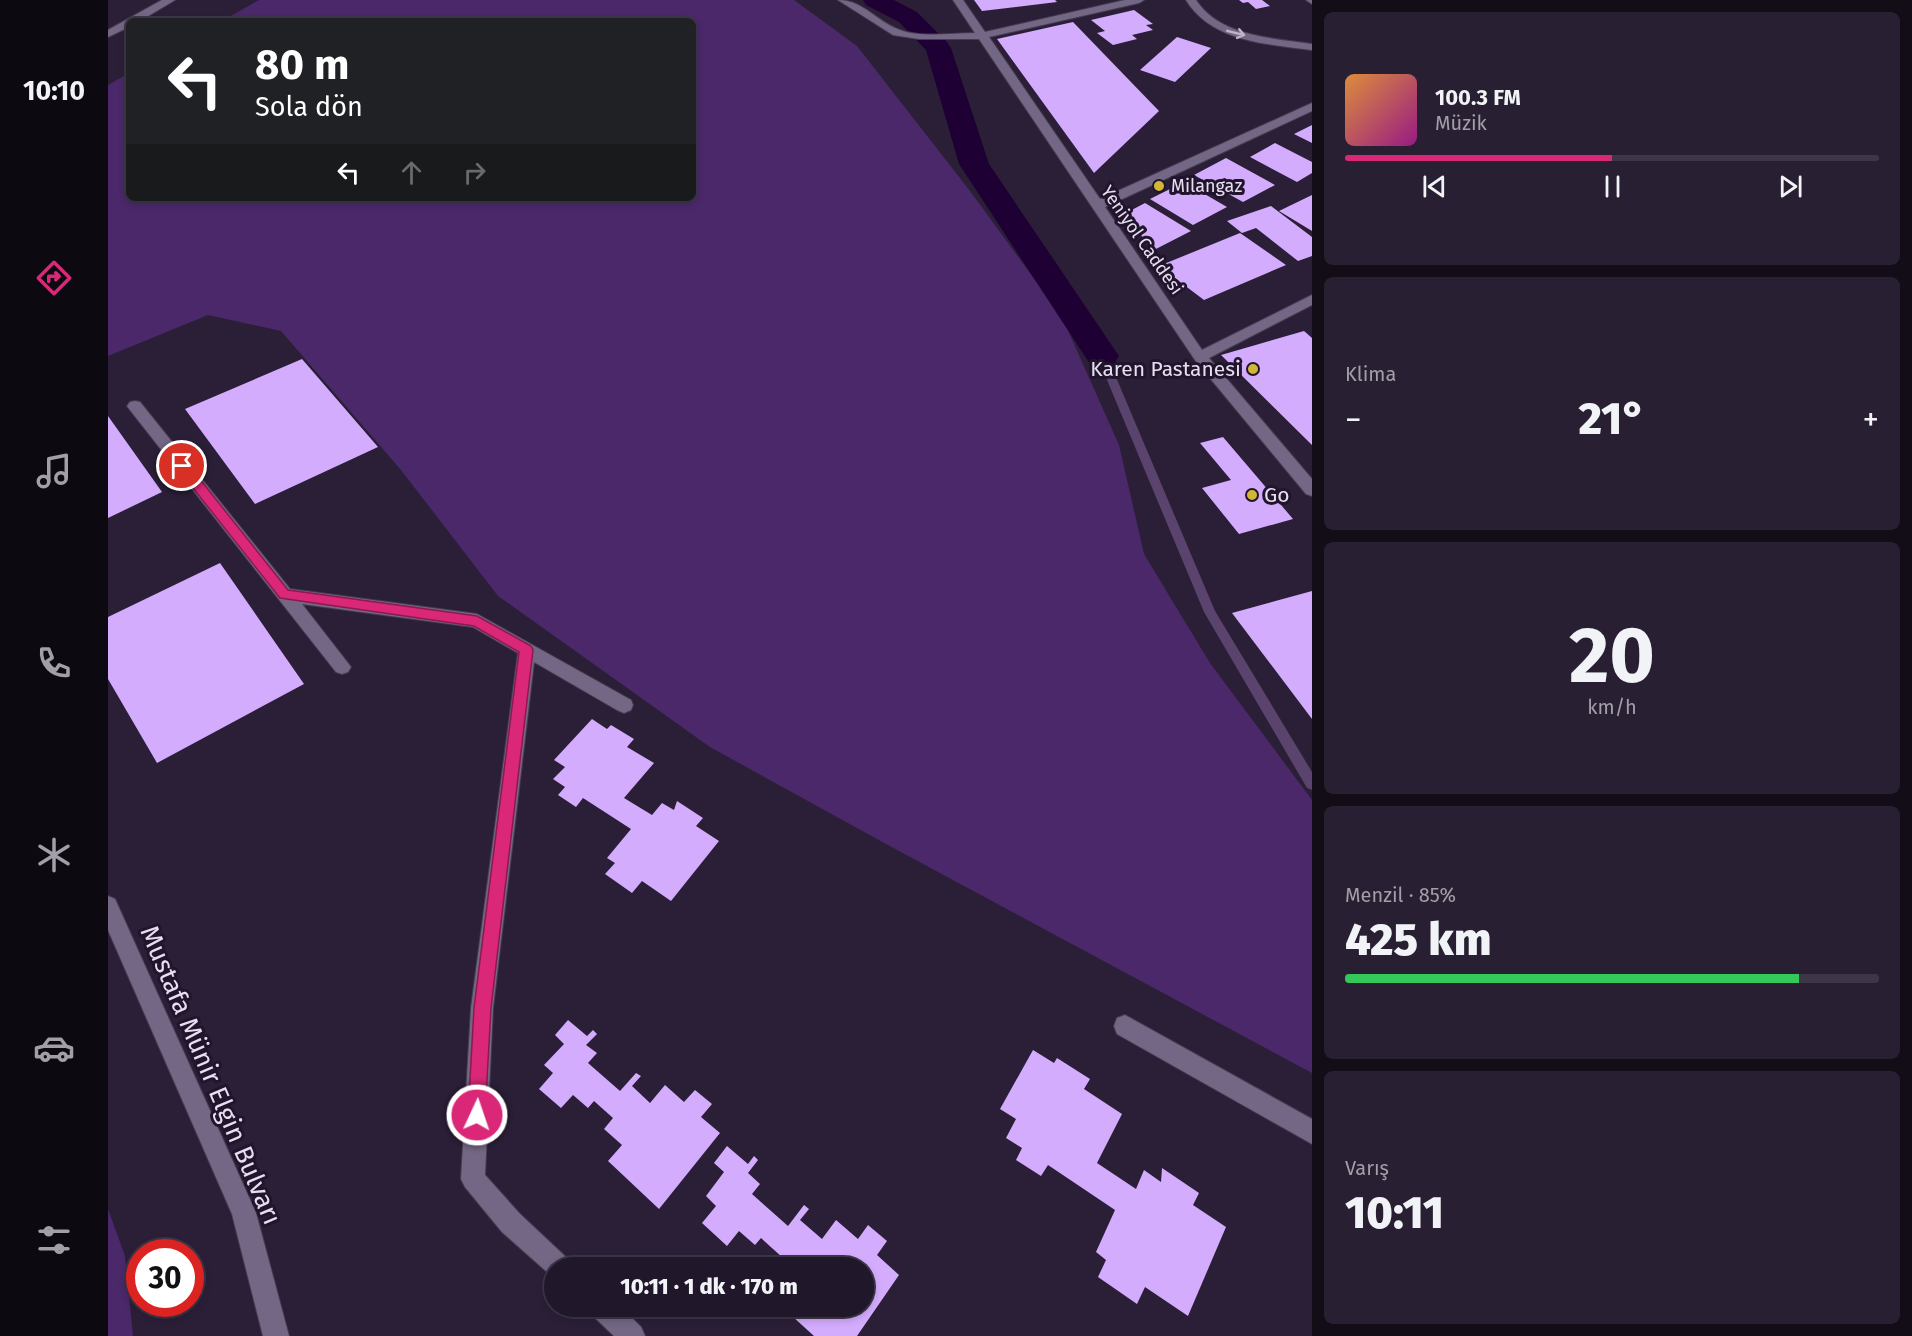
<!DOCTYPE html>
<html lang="tr">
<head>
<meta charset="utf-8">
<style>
	:root { --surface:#20172a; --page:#282032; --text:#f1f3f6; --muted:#a29fa8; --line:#3d3647; --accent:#db2777 }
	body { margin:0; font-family:"Fira Sans",sans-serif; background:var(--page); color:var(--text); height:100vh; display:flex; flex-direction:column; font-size:22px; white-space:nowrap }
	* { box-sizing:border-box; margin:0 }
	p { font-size:20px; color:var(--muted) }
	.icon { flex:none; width:33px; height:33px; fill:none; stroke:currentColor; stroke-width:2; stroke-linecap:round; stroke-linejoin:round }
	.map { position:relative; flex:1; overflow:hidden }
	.panel { display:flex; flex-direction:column; gap:12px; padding:12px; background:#120d17; width:600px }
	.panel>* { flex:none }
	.guide { position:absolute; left:18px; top:18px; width:570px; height:183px; border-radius:9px; box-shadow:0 3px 9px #0003,0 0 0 2px var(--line); background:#202124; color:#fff; overflow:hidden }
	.speed { position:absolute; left:18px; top:1239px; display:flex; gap:12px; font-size:30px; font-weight:700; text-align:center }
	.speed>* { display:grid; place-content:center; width:78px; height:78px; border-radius:50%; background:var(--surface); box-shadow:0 3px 9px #0003,0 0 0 2px var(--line); line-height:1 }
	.speed .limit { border:9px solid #d22; background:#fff; color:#111 }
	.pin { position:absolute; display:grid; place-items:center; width:51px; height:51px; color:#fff; margin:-26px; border:3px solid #fff; border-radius:50%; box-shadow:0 2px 6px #0007 }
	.me { position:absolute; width:66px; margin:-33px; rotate:3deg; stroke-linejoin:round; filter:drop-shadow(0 0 4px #0008) }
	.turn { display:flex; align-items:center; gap:21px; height:126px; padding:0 30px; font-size:27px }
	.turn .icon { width:78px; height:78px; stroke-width:2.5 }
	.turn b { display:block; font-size:42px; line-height:51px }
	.lanes { display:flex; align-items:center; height:57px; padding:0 30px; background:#0003; justify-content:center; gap:30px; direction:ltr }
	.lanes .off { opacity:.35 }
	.big { font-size:45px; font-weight:800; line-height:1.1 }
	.panel .card { flex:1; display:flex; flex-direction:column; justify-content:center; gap:9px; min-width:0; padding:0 21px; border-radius:9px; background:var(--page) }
	.panel .dial { align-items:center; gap:0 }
	.dial b { font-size:78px; line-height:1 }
	.song { display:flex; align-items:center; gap:18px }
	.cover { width:72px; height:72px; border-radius:9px; background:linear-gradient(135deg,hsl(30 70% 55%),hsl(310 70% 35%)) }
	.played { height:6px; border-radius:3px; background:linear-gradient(90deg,var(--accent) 50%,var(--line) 50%) }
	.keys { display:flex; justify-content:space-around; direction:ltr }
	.heat { display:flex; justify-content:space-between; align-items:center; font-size:33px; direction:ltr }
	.charge { height:9px; border-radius:4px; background:linear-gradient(90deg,#34c759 85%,var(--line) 0) }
	.trip { position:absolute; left:436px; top:1257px; width:330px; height:60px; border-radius:30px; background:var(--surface); box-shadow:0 3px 9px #0003,0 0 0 2px var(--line); font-weight:800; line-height:60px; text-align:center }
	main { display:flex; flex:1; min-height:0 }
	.tabs { display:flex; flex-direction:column; width:108px; justify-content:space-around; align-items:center; background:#0d0911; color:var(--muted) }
	.tabs .icon { width:42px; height:42px }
	.tabs .on { color:var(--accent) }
	.tabs b { font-size:27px; color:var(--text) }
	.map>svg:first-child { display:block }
	.green { fill:#4a2869 }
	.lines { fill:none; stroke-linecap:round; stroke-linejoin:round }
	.stream { fill:#5a436c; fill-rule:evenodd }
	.canal { fill:#1e0034; fill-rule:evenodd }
	.building { fill:#d3acfe }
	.minor-casing { stroke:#463c51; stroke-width:2 }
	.minor { fill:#746785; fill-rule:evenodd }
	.oneway { stroke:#bfb5cb }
	.route { fill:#db2777; stroke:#8e194d; stroke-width:1.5 }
	.poi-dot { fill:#d3b635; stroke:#21152d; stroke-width:2 }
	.labels { text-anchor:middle; stroke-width:6; stroke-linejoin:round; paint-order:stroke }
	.far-poi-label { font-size:18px; fill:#e7dff0; stroke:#21152d; text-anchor:start }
	.far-street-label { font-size:18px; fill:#e7dff0; stroke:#21152d }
	.poi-label { font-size:21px; fill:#e7dff0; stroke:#21152d; text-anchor:end }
	.near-street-label { font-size:26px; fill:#e7dff0; stroke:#21152d }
</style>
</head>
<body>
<main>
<nav class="tabs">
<b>10:10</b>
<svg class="icon on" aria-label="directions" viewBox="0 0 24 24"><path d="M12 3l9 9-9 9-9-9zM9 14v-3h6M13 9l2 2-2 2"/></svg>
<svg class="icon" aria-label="music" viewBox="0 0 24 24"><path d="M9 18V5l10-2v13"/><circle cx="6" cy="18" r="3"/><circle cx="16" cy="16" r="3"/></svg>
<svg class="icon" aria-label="phone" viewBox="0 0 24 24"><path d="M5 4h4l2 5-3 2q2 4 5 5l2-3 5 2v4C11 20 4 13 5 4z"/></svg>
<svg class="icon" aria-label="climate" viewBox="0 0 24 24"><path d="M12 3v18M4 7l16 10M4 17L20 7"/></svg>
<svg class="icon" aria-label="car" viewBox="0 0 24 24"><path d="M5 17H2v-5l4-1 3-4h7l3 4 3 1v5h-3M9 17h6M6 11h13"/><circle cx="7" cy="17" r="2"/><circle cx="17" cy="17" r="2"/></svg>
<svg class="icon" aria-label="filters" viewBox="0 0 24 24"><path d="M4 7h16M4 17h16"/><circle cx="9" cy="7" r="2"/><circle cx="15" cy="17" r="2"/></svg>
</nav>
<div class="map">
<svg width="1204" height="1336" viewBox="0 0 1204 1336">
	<rect width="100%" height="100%" fill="#2b1f38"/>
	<path class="green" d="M 151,0 L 686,0 L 749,46 L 862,191 L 954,317 L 1011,445 L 1036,554 L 1102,663 L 1204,800 L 1204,1073 L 778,844 L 602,747 L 390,596 L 293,470 L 173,331 L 100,315 L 0,356 L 0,85 L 21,73 L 21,198 L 585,198 L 585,21 L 114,21 Z
		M 0,1209 L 17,1256 L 25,1336 L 0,1336 Z"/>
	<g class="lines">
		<path class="stream" d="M 994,353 L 999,356 L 1107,611 L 1204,772 L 1204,790 L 1199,788 L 1096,612 L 989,356 Z"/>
		<path class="canal" d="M 755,0 L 786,0 L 809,12 L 839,42 L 843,48 L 881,164 L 1011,356 L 1006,364 L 994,367 L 982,364 L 851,164 L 818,50 L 791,22 L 758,5 Z"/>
	</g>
	<path class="building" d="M 866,0 L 947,0 L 949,2 L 874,11 Z
		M 1131,0 L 1154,0 L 1162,6 L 1148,9 L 1140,2 L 1135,3 Z
		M 1026,10 L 1045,24 L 1038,25 L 1045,30 L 1024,35 L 1029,39 L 1005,45 L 989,33 L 997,31 L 983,20 Z
		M 965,22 L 1051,111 L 986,173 L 889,39 Z
		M 1069,37 L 1103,48 L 1067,82 L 1032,70 Z
		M 1204,125 L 1204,143 L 1186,134 Z
		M 1167,143 L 1204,162 L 1204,173 L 1189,182 L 1142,157 Z
		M 1118,158 L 1167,185 L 1135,202 L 1086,175 Z
		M 1076,182 L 1119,207 L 1085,225 L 1042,199 Z
		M 1204,195 L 1204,231 L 1171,211 Z
		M 1037,203 L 1083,231 L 1044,251 L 1018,213 Z
		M 1163,206 L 1204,237 L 1204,256 L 1190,261 L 1148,228 L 1134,233 L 1119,221 Z
		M 1132,233 L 1178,265 L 1096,300 L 1051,266 Z
		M 1196,331 L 1204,338 L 1204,445 L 1113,355 Z
		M 194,359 L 270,447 L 147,504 L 77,409 Z
		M 0,416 L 54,492 L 0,518 Z
		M 1115,437 L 1185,519 L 1131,534 L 1094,488 L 1123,480 L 1092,443 Z
		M 112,563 L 196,684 L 49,763 L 0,679 L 0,617 Z
		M 1204,591 L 1204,719 L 1124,613 Z
		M 484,719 L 499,729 L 503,725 L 526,739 L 519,747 L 546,763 L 516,798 L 544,815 L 554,803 L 566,810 L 569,801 L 595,818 L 588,826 L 611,841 L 563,901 L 534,881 L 524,893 L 497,874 L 507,863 L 499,858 L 523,829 L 475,798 L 468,807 L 450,795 L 457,787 L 445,779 L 457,767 L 446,760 Z
		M 460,1020 L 479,1036 L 485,1030 L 489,1034 L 478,1045 L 489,1053 L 480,1063 L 512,1091 L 528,1073 L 533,1076 L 524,1086 L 542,1103 L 557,1085 L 576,1102 L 587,1090 L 604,1104 L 593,1117 L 612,1133 L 551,1209 L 500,1161 L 514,1145 L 496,1129 L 505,1118 L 486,1101 L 480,1108 L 465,1095 L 453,1108 L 431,1089 L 445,1073 L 436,1065 L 456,1044 L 447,1035 Z
		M 925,1050 L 946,1063 L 949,1058 L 982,1079 L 976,1089 L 1014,1114 L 989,1163 L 1028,1189 L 1036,1170 L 1053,1182 L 1054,1168 L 1091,1193 L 1085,1205 L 1118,1227 L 1080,1316 L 1037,1287 L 1029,1304 L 990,1277 L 998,1260 L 988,1252 L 1007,1210 L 940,1165 L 933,1176 L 908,1160 L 914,1148 L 898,1138 L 908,1119 L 892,1109 Z
		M 619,1146 L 640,1164 L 646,1156 L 650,1160 L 640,1173 L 652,1184 L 644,1194 L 680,1226 L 696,1205 L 701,1209 L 692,1220 L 714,1239 L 728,1220 L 750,1239 L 760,1225 L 779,1241 L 769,1255 L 791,1275 L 749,1336 L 706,1336 L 673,1306 L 756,1306 L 756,1268 L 668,1268 L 675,1258 L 653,1238 L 647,1245 L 631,1231 L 619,1246 L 594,1223 L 608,1206 L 598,1196 L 616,1172 L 606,1163 Z"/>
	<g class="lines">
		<defs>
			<path id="minor" d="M 54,0 L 67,0 L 32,21 L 21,21 L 21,27 L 0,37 L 0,30 Z
				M 730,0 C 755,0 769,22 792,30 C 813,38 844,33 867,33 L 845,0 L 855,0 L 877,32 L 1017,0 L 1036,0 L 1031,3 L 881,37 L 992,199 L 1204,103 L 1204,111 L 997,207 L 1094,350 L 1204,295 L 1204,305 L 1101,358 L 1204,479 L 1204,496 L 1198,494 L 1087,360 L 871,39 L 811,39 L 785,35 Z
				M 1078,0 L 1088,0 C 1112,37 1165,38 1204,44 L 1204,50 C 1159,44 1104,42 1078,0 Z
				M 1198,0 L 1204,0 L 1204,4 Z
				M 27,401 L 32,402 L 182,589 L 369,614 L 523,700 L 525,705 L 523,710 L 516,713 L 509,710 L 426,662 L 385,1008 L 377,1175 L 412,1214 L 460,1259 L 463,1268 L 447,1268 L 447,1279 L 394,1232 L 357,1187 L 353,1179 L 363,1008 L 410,653 L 365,627 L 194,604 L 243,667 L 240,672 L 234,674 L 228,672 L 22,410 L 19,406 L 22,402 Z
				M 0,896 L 7,899 L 148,1213 L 181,1336 L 155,1336 L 124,1214 L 0,930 Z
				M 1017,1015 L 1204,1119 L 1204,1144 L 1009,1034 L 1006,1026 L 1009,1018 Z
				M 481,1306 L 512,1306 L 533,1327 L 537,1336 L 506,1336 L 484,1315 Z"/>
		</defs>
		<use href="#minor" class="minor-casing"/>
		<use href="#minor" class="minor"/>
	</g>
	<defs><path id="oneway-shaft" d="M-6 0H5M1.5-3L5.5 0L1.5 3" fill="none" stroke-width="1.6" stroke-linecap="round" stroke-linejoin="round" transform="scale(1.5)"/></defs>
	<use class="oneway" href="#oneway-shaft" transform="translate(1128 33) rotate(14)"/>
	<path class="route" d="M 74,462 L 79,463 L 180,590 L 369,616 L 423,646 L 425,650 L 383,1008 L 377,1115 L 375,1121 L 369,1123 L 362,1121 L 360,1115 L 366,1008 L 411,652 L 366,626 L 172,598 L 70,469 L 68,466 Z"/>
	<g class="poi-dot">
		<circle cx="1051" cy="186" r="6"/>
		<circle cx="1145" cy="369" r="6"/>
		<circle cx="1144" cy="495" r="6"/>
	</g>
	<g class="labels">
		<g class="far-poi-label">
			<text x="1063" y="192">Milangaz</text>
		</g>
		<g class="far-street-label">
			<text transform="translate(1034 240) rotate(55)" y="6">Yeniyol Caddesi</text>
		</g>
		<g class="poi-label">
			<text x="1133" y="376">Karen Pastanesi</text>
			<text x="1156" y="502" text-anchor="start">Go</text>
		</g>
		<g class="near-street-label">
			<text transform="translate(103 1075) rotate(67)" y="9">Mustafa Münir Elgin Bulvarı</text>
		</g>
	</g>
</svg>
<div class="speed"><div class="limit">30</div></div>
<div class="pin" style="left:74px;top:466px;background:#d93025"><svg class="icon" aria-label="arrive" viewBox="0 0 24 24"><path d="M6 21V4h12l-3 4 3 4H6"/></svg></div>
<svg class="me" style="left:369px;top:1115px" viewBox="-20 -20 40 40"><circle r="17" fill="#db2777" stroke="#fff" stroke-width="3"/><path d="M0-11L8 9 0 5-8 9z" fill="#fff"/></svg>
<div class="trip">10:11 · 1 dk · 170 m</div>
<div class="guide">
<div class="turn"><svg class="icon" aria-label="left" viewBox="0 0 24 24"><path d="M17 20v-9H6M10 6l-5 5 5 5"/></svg><div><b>80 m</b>Sola dön</div></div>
<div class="lanes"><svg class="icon" aria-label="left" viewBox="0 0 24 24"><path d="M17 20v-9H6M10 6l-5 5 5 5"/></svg><svg class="icon off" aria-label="ahead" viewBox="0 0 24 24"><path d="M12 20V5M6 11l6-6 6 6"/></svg><svg class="icon off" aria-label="right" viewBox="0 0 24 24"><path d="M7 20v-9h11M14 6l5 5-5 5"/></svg></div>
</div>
</div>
<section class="panel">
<div class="card">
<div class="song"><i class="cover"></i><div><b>100.3 FM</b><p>Müzik</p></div></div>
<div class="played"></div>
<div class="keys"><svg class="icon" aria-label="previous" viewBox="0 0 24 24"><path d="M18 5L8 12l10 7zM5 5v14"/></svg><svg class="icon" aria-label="pause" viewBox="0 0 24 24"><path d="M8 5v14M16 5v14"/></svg><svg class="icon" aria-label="next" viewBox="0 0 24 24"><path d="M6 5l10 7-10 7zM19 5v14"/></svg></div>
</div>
<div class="card"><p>Klima</p>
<div class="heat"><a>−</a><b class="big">21°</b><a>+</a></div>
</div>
<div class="card dial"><b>20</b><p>km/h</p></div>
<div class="card"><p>Menzil · 85%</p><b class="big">425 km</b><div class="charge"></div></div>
<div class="card"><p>Varış</p><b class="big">10:11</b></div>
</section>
</main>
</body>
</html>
